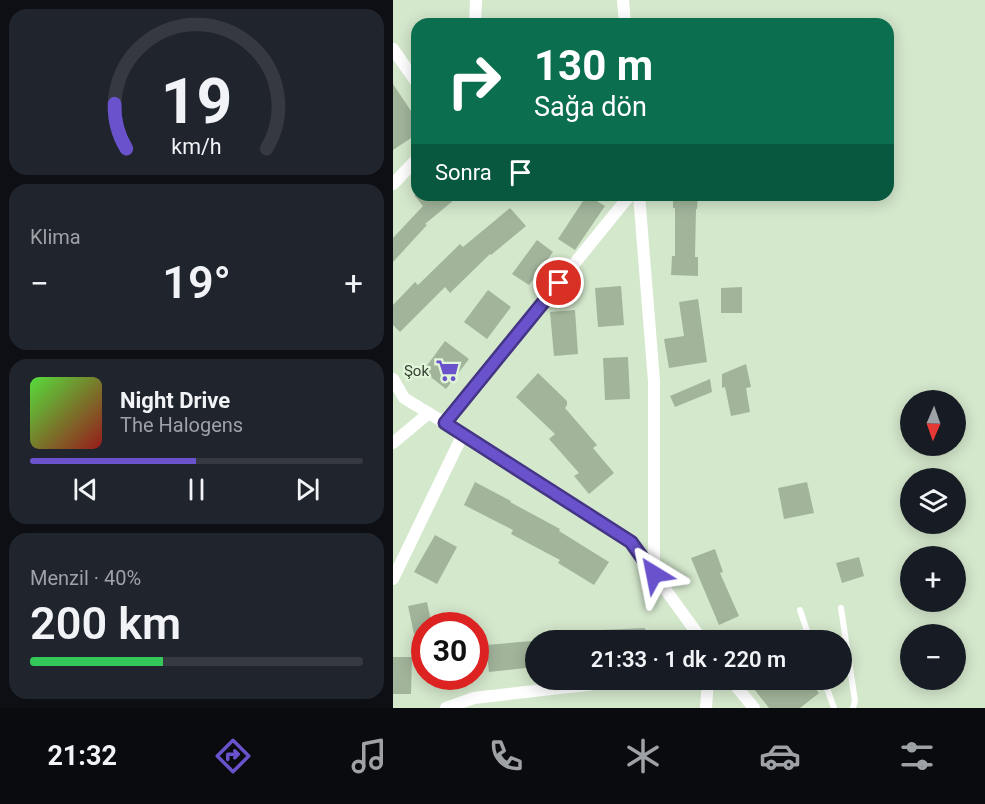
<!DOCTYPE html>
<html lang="tr">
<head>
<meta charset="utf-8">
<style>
	:root { --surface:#171b24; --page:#20242c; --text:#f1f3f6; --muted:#9ea1a6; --line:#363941; --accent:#6952cc }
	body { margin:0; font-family:Roboto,sans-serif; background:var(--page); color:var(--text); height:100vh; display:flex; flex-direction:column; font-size:22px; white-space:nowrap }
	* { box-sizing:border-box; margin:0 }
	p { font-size:20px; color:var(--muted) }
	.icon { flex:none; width:33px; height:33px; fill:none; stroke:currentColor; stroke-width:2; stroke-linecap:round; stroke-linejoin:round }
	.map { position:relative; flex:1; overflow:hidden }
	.panel { display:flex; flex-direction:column; gap:9px; padding:9px; background:#0d0f14; width:393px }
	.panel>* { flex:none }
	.top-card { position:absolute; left:18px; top:18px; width:483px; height:183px; border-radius:18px; box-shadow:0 3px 15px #0003; background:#0b6e4f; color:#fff; overflow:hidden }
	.needle { width:39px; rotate:182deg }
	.tools { position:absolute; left:507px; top:390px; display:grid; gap:12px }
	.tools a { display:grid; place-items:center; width:66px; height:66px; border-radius:50%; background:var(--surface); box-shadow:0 3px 15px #0003; font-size:30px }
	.speed { position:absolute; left:18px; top:612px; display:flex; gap:12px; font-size:30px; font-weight:700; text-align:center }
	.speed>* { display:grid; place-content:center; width:78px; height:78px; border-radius:50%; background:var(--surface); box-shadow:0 3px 15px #0003; line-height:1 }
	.speed .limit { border:9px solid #d22; background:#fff; color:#111 }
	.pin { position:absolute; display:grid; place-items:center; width:51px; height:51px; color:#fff; margin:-26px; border:3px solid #fff; border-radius:50%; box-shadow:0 2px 6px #0007 }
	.me { position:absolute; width:66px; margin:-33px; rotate:325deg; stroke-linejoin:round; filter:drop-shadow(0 0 4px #0008) }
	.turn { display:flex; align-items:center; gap:21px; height:126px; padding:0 24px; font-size:27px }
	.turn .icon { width:78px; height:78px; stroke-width:2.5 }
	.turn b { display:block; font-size:42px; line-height:51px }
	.then { display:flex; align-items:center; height:57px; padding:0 24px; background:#0003; gap:12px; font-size:22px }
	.big { font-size:45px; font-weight:600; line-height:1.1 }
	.panel .card { flex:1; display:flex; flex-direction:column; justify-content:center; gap:9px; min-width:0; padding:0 21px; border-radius:18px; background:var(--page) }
	.panel .dial { align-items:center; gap:0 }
	.dial svg { height:156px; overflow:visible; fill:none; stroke:var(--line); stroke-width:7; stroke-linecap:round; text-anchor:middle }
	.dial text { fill:var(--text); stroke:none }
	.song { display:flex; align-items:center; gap:18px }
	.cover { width:72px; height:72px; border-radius:9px; background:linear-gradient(135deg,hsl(110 70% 55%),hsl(0 70% 35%)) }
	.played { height:6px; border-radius:3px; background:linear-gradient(90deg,var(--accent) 50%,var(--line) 50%) }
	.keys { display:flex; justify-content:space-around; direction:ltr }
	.heat { display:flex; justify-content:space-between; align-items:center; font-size:33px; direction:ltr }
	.charge { height:9px; border-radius:4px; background:linear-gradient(90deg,#34c759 40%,var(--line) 0) }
	.trip { position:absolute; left:132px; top:630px; width:327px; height:60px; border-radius:30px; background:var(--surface); box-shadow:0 3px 15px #0003; font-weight:600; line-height:60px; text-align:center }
	.menu { display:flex; height:96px; justify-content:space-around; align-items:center; background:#090b0e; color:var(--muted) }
	.menu .icon { width:42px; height:42px }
	.menu .active { color:var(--accent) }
	.menu b { font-size:27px; color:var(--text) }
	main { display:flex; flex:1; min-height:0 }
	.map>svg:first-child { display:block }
	.building { fill:#a2b59b }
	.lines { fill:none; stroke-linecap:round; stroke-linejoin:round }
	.lane { stroke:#fff; stroke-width:6 }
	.street { stroke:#fff; stroke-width:12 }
	.route-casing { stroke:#443585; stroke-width:15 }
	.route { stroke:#6952cc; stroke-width:10 }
	.labels { text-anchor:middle; stroke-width:4.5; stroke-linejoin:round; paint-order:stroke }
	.poi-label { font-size:15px; fill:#353d32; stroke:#e1f6d9; text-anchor:end }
</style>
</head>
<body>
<main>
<section class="panel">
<div class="card dial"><svg viewBox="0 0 100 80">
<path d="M14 69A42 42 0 1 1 86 69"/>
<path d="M14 69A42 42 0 0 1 8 46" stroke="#6952cc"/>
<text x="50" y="56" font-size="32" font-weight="700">19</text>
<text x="50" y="72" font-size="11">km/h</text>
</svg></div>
<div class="card"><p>Klima</p>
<div class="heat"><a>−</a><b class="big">19°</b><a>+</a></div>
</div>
<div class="card">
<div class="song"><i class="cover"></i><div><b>Night Drive</b><p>The Halogens</p></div></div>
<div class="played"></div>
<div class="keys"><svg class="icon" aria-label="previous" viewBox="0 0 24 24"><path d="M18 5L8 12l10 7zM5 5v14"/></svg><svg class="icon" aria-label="pause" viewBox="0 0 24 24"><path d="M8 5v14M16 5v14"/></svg><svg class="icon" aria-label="next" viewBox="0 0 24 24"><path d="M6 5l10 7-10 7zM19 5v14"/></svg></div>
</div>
<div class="card"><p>Menzil · 40%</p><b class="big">200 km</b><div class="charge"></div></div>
</section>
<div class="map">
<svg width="592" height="708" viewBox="0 0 592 708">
	<rect width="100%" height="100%" fill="#d4e8cc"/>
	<path class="building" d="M 0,84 L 24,120 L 24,134 L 0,150 Z
		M 21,195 L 67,195 L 32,224 L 34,225 L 0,262 L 0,238 L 30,206 Z
		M 194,195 L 212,206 L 182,250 L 165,239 Z
		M 280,195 L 305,195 L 304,209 L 303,209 L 302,257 L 305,257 L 305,276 L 278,275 L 279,256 L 282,256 L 282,208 L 280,208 Z
		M 117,208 L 133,226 L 98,255 L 97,254 L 57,293 L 52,287 L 7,332 L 0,325 L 0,305 L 22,282 L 25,285 L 67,244 L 70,247 Z
		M 144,240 L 160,252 L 136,285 L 119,274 Z
		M 228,286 L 231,325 L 205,327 L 202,288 Z
		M 349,287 L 349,313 L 328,313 L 328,288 Z
		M 95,290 L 118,307 L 94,339 L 71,322 Z
		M 305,299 L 314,362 L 276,368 L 271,339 L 291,336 L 286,302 Z
		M 182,310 L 185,354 L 161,356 L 157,312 Z
		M 52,341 L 76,359 L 53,389 L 30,371 Z
		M 235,357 L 237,399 L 212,400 L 210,358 Z
		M 353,364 L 358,387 L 353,388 L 357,412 L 338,416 L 332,387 L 329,388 L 329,374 Z
		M 145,373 L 174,401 L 174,405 L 172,408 L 204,445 L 200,448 L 221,473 L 196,494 L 181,476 L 186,473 L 156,439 L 162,434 L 123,397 Z
		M 317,379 L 319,392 L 282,407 L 277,396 Z
		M 82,482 L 118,501 L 117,502 L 167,529 L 166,531 L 216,562 L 201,585 L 165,563 L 167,560 L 118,534 L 120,530 L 71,505 Z
		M 414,482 L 421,513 L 391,519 L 385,488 Z
		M 42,535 L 64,547 L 44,584 L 21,572 Z
		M 322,549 L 330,572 L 327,573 L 346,616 L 326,625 L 307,580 L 298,558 Z
		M 466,557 L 471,576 L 449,583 L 443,563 Z
		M 34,602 L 39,626 L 32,626 L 32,632 L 21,634 L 15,606 Z
		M 252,628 L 253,640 L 209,640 L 208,630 Z
		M 139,641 L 141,667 L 96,672 L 93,645 Z
		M 0,657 L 19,657 L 18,694 L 0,694 Z
		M 354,680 L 415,680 L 426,693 L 407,708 L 376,708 Z"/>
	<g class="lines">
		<path class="lane" d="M 448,608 L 462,701 L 460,708
			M 407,610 L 417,640
			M 431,680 L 441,708"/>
		<path class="street" d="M 230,0 L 232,24
			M 82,24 L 83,0
			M 0,49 L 24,83
			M 0,184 L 24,159
			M 246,195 L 261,381 L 261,574
			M 0,379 L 11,398 L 70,434 L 238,542 L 309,640
			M 52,423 L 237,195
			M 0,443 L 36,413
			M 0,579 L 70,434
			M 338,680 L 361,708
			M 53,708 L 81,698 L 237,680
			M 313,708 L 315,680"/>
	</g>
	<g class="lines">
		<defs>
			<path id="route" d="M 166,283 L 52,423 L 238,542 L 261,574"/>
		</defs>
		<use href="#route" class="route-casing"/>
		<use href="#route" class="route"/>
	</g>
	<defs>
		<symbol id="supermarket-bare" viewBox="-9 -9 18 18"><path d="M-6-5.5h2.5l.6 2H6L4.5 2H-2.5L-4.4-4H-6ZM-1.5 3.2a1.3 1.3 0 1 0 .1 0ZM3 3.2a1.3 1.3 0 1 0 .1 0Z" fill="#6952cc" stroke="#e1f6d9" stroke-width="2.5" paint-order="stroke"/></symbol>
	</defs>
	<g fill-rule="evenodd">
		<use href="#supermarket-bare" x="38" y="354" width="33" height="33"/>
	</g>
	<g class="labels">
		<g class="poi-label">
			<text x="36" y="376">Şok</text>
		</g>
	</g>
</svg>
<div class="tools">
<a><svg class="needle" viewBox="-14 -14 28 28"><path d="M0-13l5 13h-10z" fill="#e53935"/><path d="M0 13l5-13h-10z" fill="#9ea1a6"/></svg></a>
<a><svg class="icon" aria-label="layers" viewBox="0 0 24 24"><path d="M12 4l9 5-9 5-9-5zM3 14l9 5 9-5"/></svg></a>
<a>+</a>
<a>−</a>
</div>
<div class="speed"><div class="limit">30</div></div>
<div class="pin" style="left:166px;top:283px;background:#d93025"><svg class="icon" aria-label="arrive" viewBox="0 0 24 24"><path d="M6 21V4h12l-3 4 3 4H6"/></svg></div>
<svg class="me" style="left:261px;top:574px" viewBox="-20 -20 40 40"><path d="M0-17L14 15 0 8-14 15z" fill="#6952cc" stroke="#fff" stroke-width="4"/></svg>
<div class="trip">21:33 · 1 dk · 220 m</div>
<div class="top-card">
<div class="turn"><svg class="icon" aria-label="right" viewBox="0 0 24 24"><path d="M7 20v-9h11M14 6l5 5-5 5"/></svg><div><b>130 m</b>Sağa dön</div></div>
<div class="then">Sonra<svg class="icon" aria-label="arrive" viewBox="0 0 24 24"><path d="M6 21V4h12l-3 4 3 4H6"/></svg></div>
</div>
</div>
</main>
<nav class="menu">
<b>21:32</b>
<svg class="icon active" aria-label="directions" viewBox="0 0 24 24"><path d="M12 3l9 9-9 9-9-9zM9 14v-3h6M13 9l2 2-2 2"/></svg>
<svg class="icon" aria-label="music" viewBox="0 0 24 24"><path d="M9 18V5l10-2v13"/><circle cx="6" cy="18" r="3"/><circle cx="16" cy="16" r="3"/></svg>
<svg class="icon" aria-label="phone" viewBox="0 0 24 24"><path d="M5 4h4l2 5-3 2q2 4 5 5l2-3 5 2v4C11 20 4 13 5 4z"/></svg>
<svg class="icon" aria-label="climate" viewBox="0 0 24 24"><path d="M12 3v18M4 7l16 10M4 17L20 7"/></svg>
<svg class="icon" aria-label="car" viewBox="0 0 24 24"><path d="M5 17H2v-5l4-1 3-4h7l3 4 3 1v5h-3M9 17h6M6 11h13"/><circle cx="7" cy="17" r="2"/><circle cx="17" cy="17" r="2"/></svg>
<svg class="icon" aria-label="filters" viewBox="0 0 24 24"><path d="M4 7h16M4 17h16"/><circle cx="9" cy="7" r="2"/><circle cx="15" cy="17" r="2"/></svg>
</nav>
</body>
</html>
